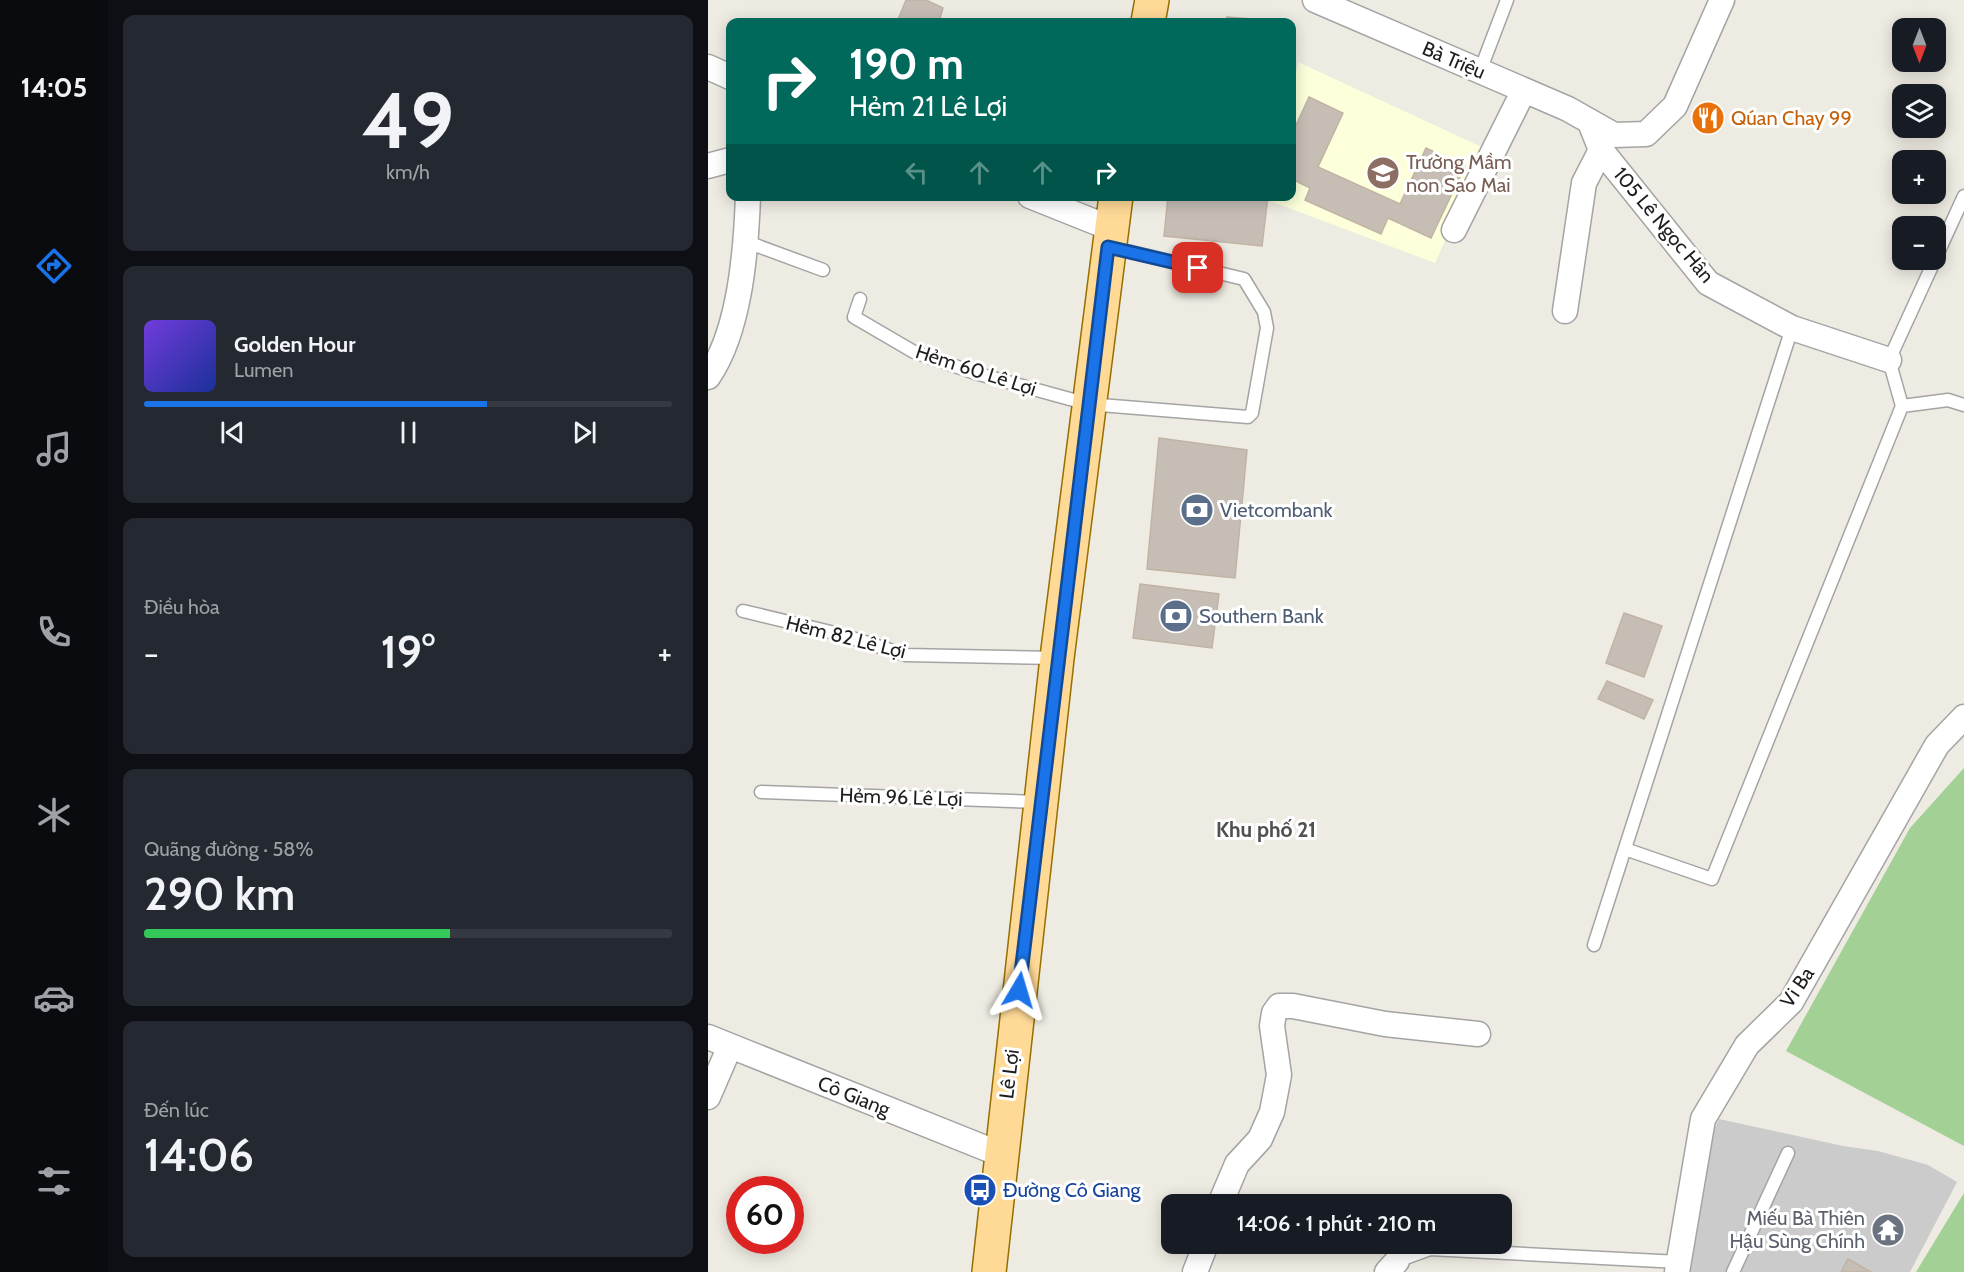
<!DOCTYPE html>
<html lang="vi">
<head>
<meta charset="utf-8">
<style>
	:root { --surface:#171b24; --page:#242831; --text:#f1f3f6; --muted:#9ea1a6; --line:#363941; --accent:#1a73e8 }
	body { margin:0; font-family:Cabin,sans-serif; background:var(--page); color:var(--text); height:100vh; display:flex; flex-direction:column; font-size:22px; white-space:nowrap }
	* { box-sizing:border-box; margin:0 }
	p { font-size:20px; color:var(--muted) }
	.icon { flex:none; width:33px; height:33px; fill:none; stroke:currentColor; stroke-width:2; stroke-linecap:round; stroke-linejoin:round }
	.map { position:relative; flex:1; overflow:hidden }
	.drawer { display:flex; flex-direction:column; gap:15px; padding:15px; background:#0d0f14; width:600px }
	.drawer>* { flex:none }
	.top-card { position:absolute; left:18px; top:18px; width:570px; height:183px; border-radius:12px; box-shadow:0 3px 15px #0003; background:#00695c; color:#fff; overflow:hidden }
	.needle { width:39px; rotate:180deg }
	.fabs { position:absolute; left:1184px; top:18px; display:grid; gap:12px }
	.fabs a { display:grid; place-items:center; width:54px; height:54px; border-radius:12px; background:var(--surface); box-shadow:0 3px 15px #0003; font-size:30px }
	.speed { position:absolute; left:18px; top:1176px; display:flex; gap:12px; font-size:30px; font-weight:700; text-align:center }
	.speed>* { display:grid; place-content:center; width:78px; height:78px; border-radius:50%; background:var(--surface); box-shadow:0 3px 15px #0003; line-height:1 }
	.speed .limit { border:9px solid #d22; background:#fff; color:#111 }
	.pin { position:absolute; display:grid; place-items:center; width:51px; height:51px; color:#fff; margin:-26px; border-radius:12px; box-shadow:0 3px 9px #0006 }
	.me { position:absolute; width:66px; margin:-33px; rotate:7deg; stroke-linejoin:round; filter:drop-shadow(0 0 4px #0008) }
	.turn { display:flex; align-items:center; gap:21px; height:126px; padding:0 24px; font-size:27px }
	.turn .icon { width:78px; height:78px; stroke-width:2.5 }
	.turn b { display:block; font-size:42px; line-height:51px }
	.lanes { display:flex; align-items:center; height:57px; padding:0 24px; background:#0003; justify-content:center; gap:30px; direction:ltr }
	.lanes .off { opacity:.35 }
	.big { font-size:45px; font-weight:600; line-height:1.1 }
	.drawer .widget { flex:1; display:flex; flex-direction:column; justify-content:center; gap:9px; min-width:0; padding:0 21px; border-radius:12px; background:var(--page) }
	.drawer .dial { align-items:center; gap:0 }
	.dial b { font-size:78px; line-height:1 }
	.song { display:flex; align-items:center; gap:18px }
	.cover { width:72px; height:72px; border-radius:9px; background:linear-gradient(135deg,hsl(260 70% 55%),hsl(230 70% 35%)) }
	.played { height:6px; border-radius:3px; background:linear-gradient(90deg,var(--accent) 65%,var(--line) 65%) }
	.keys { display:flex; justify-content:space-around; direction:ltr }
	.heat { display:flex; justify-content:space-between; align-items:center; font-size:33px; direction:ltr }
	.charge { height:9px; border-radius:4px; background:linear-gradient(90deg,#34c759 58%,var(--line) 0) }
	.trip { position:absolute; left:453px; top:1194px; width:351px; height:60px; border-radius:12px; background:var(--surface); box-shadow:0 3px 15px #0003; font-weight:600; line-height:60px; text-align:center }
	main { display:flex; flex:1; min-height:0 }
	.menu { display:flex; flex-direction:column; width:108px; justify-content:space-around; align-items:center; background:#090b0e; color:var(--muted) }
	.menu .icon { width:42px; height:42px }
	.menu .on { color:var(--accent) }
	.menu b { font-size:27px; color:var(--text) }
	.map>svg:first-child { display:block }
	.education { fill:#fcffda }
	.religious { fill:#cbcbcb }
	.forest { fill:#a2d095 }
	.building { fill:#c6beb5; stroke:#c1b3a4; stroke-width:1.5 }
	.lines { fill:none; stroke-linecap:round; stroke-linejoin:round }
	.service-casing { stroke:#a4a4a4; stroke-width:15 }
	.minor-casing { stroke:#a4a4a4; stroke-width:27 }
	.primary-casing { stroke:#956f00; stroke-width:36 }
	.service { stroke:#fff; stroke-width:12 }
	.minor { stroke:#fff; stroke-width:24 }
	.primary { stroke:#ffd996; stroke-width:33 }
	.route-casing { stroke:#114b97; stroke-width:15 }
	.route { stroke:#1a73e8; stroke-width:10 }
	.labels { text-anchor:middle; stroke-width:6; stroke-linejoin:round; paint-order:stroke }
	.street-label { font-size:20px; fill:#1d1d1d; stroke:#fff }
	.food-label { font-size:20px; fill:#c56008; stroke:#fff; text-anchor:start }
	.education-label { font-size:20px; fill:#785e54; stroke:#fff; text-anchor:start }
	.service-label { font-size:20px; fill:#4e5e75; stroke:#fff; text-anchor:start }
	.transit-label { font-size:20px; fill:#164399; stroke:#fff; text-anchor:start }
	.worship-label { font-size:20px; fill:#5b616d; stroke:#fff; text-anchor:end }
	.neighbourhood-label { font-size:21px; font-weight:bold; fill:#505050; stroke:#fff }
</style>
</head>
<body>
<main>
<nav class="menu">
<b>14:05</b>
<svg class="icon on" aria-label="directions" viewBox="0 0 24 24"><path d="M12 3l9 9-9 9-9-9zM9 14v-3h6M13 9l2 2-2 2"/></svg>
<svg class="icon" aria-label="music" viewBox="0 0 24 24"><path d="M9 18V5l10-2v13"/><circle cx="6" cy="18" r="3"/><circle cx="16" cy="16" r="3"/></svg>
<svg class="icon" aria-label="phone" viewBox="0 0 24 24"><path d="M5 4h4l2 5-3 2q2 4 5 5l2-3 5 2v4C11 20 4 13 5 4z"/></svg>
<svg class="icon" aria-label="climate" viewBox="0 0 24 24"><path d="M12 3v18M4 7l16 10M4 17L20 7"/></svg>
<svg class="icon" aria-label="car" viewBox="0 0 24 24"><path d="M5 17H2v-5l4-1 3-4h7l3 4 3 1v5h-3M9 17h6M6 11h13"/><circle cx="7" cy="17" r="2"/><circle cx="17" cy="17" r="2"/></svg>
<svg class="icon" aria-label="filters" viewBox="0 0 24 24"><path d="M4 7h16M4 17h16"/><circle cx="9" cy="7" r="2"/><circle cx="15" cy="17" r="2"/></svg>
</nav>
<section class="drawer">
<div class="widget dial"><b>49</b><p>km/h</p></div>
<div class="widget">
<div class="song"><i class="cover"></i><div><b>Golden Hour</b><p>Lumen</p></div></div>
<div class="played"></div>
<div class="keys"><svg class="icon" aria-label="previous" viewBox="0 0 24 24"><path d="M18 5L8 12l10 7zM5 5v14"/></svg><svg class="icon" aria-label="pause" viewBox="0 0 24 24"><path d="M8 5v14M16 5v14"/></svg><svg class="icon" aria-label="next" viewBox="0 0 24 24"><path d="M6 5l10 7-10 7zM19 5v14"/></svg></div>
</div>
<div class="widget"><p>Điều hòa</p>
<div class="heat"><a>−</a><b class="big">19°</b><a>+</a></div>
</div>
<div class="widget"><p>Quãng đường · 58%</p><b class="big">290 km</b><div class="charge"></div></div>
<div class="widget"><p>Đến lúc</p><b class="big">14:06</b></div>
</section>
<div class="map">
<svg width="1256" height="1272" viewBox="0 0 1256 1272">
	<rect width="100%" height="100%" fill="#eeebe2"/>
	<path class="education" d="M 590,62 L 778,149 L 727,263 L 562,201 L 563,197 L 584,196 L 584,94 Z"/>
	<path class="religious" d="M 1011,1119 L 1135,1146 L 1170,1151 L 1220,1165 L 1249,1182 L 1202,1272 L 979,1272 L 997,1149 Z"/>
	<path class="forest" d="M 1256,768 L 1256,1146 L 1078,1051 L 1202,828 Z
		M 1256,1193 L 1256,1272 L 1208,1272 Z"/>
	<path class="building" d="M 198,0 L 218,0 L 235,8 L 231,22 L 189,22 Z
		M 519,17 L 555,20 L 555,22 L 518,22 Z
		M 601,97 L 635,113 L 610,167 L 692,204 L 718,148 L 757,166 L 723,238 L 680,218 L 673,234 L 597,200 L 602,188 L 584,179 L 584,134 Z
		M 460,196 L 560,196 L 554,246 L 456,236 Z
		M 451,438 L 539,450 L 527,578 L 439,569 Z
		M 432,584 L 511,594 L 504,648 L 425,638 Z
		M 916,613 L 954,626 L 936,677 L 898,663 Z
		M 899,681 L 945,700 L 936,719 L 890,699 Z
		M 1140,1259 L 1163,1272 L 1133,1272 Z"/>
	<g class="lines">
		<defs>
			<path id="service" d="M 772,71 L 799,0
				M 1256,196 L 1181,360 L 1194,406 L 1240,400 L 1256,405
				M 39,242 L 115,270
				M 152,299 L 146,317 L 206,352 L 267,373 L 380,404 L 540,417 L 544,413 L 559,328 L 556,312 L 536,279 L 402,247
				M 35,611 L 131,634 L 198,655 L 348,658
				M 53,792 L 331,802
				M 917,849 L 1004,879 L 1194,406
				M 886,945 L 1084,328
				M 689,1261 L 722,1249 L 971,1262
				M 1025,1272 L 1080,1153"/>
			<path id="minor" d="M 607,0 L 860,109 L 906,135 L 938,134 L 967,106 L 1014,0
				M 0,67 L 22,77
				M 883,125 L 893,150 L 1000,283 L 1084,328 L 1181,360
				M 0,166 L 22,160
				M 322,196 L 402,228
				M 746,230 L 816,90
				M 857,311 L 876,183 L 893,150
				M 0,377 C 32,331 38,252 40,196
				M 0,1037 L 292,1154
				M 0,1097 L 22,1046
				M 512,1204 L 529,1164 L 552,1139 L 564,1112 L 571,1075 L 564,1026 L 566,1013 L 571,1006 L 585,1006 L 677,1024 L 770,1034
				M 487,1272 L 498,1244
				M 679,1272 L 689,1261
				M 969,1272 L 995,1119 L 1039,1045 L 1083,1002 L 1229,745 L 1256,717"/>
			<path id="primary" d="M 440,22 L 444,0
				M 281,1272 L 349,658 L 408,196"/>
		</defs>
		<use href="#service" class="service-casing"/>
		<use href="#minor" class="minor-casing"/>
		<use href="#primary" class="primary-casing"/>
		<use href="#service" class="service"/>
		<use href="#minor" class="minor"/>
		<use href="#primary" class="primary"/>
	</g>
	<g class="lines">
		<defs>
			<path id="route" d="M 311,990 L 400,247 L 490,268"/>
		</defs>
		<use href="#route" class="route-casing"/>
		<use href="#route" class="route"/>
	</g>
	<defs>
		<symbol id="restaurant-disc" viewBox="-11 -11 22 22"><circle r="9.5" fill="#e8710a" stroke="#fff"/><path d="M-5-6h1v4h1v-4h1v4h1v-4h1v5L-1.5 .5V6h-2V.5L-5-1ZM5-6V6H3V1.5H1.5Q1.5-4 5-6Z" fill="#fff"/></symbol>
		<symbol id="school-disc" viewBox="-11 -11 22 22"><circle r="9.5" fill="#8d6e63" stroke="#fff"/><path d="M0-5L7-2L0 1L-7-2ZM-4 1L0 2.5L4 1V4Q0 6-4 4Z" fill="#fff"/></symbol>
		<symbol id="bank-disc" viewBox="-11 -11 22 22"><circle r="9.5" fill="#5c6f8a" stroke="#fff"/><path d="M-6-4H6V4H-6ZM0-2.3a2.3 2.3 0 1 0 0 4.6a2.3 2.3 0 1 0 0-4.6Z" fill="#fff"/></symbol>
		<symbol id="bus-disc" viewBox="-11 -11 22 22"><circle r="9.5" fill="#1a4fb4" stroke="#fff"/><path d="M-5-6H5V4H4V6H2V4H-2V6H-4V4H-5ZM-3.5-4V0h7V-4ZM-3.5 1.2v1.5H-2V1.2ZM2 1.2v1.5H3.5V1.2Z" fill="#fff"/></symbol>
		<symbol id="temple-disc" viewBox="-11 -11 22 22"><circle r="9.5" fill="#6b7280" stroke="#fff"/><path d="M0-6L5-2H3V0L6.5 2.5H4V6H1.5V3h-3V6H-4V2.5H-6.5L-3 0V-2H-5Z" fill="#fff"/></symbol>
	</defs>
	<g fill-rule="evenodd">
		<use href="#restaurant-disc" x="981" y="99" width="38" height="38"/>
		<use href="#school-disc" x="656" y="154" width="38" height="38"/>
		<use href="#bank-disc" x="470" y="491" width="38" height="38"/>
		<use href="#bank-disc" x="449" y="597" width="38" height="38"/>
		<use href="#bus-disc" x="253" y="1171" width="38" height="38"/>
		<use href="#temple-disc" x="1161" y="1211" width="38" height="38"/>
	</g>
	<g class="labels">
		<g class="street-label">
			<text transform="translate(746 60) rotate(23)" y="7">Bà Triệu</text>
			<text transform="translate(956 225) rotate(50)" y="7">105 Lê Ngọc Hân</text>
			<text transform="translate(268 370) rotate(18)" y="7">Hẻm 60 Lê Lợi</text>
			<text transform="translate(138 637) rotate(14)" y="7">Hẻm 82 Lê Lợi</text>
			<text transform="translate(193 797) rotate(2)" y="7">Hẻm 96 Lê Lợi</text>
			<text transform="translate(1089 987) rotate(-56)" y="7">Vi Ba</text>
			<text transform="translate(301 1074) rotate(-83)" y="7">Lê Lợi</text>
			<text transform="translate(146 1096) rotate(22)" y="7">Cô Giang</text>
		</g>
		<g class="food-label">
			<text x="1023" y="125">Qúan Chay 99</text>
		</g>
		<g class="education-label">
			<text x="698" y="169">Trường Mầm<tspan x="698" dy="23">non Sao Mai</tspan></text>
		</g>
		<g class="service-label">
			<text x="512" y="517">Vietcombank</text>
			<text x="491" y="623">Southern Bank</text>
		</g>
		<g class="transit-label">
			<text x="295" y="1197">Đường Cô Giang</text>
		</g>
		<g class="worship-label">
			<text x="1157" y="1225">Miếu Bà Thiên<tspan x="1157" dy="23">Hậu Sùng Chính</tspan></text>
		</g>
		<g class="neighbourhood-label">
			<text x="558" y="837">Khu phố 21</text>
		</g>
	</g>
</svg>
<div class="fabs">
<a><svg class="needle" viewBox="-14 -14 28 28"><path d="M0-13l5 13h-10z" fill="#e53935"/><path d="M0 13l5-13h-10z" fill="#9ea1a6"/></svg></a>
<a><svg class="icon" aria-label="layers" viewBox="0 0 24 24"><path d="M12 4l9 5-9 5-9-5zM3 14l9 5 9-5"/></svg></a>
<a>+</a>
<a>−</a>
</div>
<div class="speed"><div class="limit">60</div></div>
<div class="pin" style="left:490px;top:268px;background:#d93025"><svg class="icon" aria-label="arrive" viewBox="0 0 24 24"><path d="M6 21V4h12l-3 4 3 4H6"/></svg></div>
<svg class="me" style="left:311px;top:990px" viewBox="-20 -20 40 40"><path d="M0-17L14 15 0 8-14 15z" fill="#1a73e8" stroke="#fff" stroke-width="4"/></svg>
<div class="trip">14:06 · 1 phút · 210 m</div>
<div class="top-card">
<div class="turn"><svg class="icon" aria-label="right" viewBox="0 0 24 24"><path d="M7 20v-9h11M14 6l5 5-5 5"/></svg><div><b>190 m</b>Hẻm 21 Lê Lợi</div></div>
<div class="lanes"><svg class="icon off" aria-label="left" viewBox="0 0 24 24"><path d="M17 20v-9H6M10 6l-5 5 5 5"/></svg><svg class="icon off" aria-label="ahead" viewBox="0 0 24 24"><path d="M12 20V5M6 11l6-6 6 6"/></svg><svg class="icon off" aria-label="ahead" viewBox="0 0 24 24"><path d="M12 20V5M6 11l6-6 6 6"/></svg><svg class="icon" aria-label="right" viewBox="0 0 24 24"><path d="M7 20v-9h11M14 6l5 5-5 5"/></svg></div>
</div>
</div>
</main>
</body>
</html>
